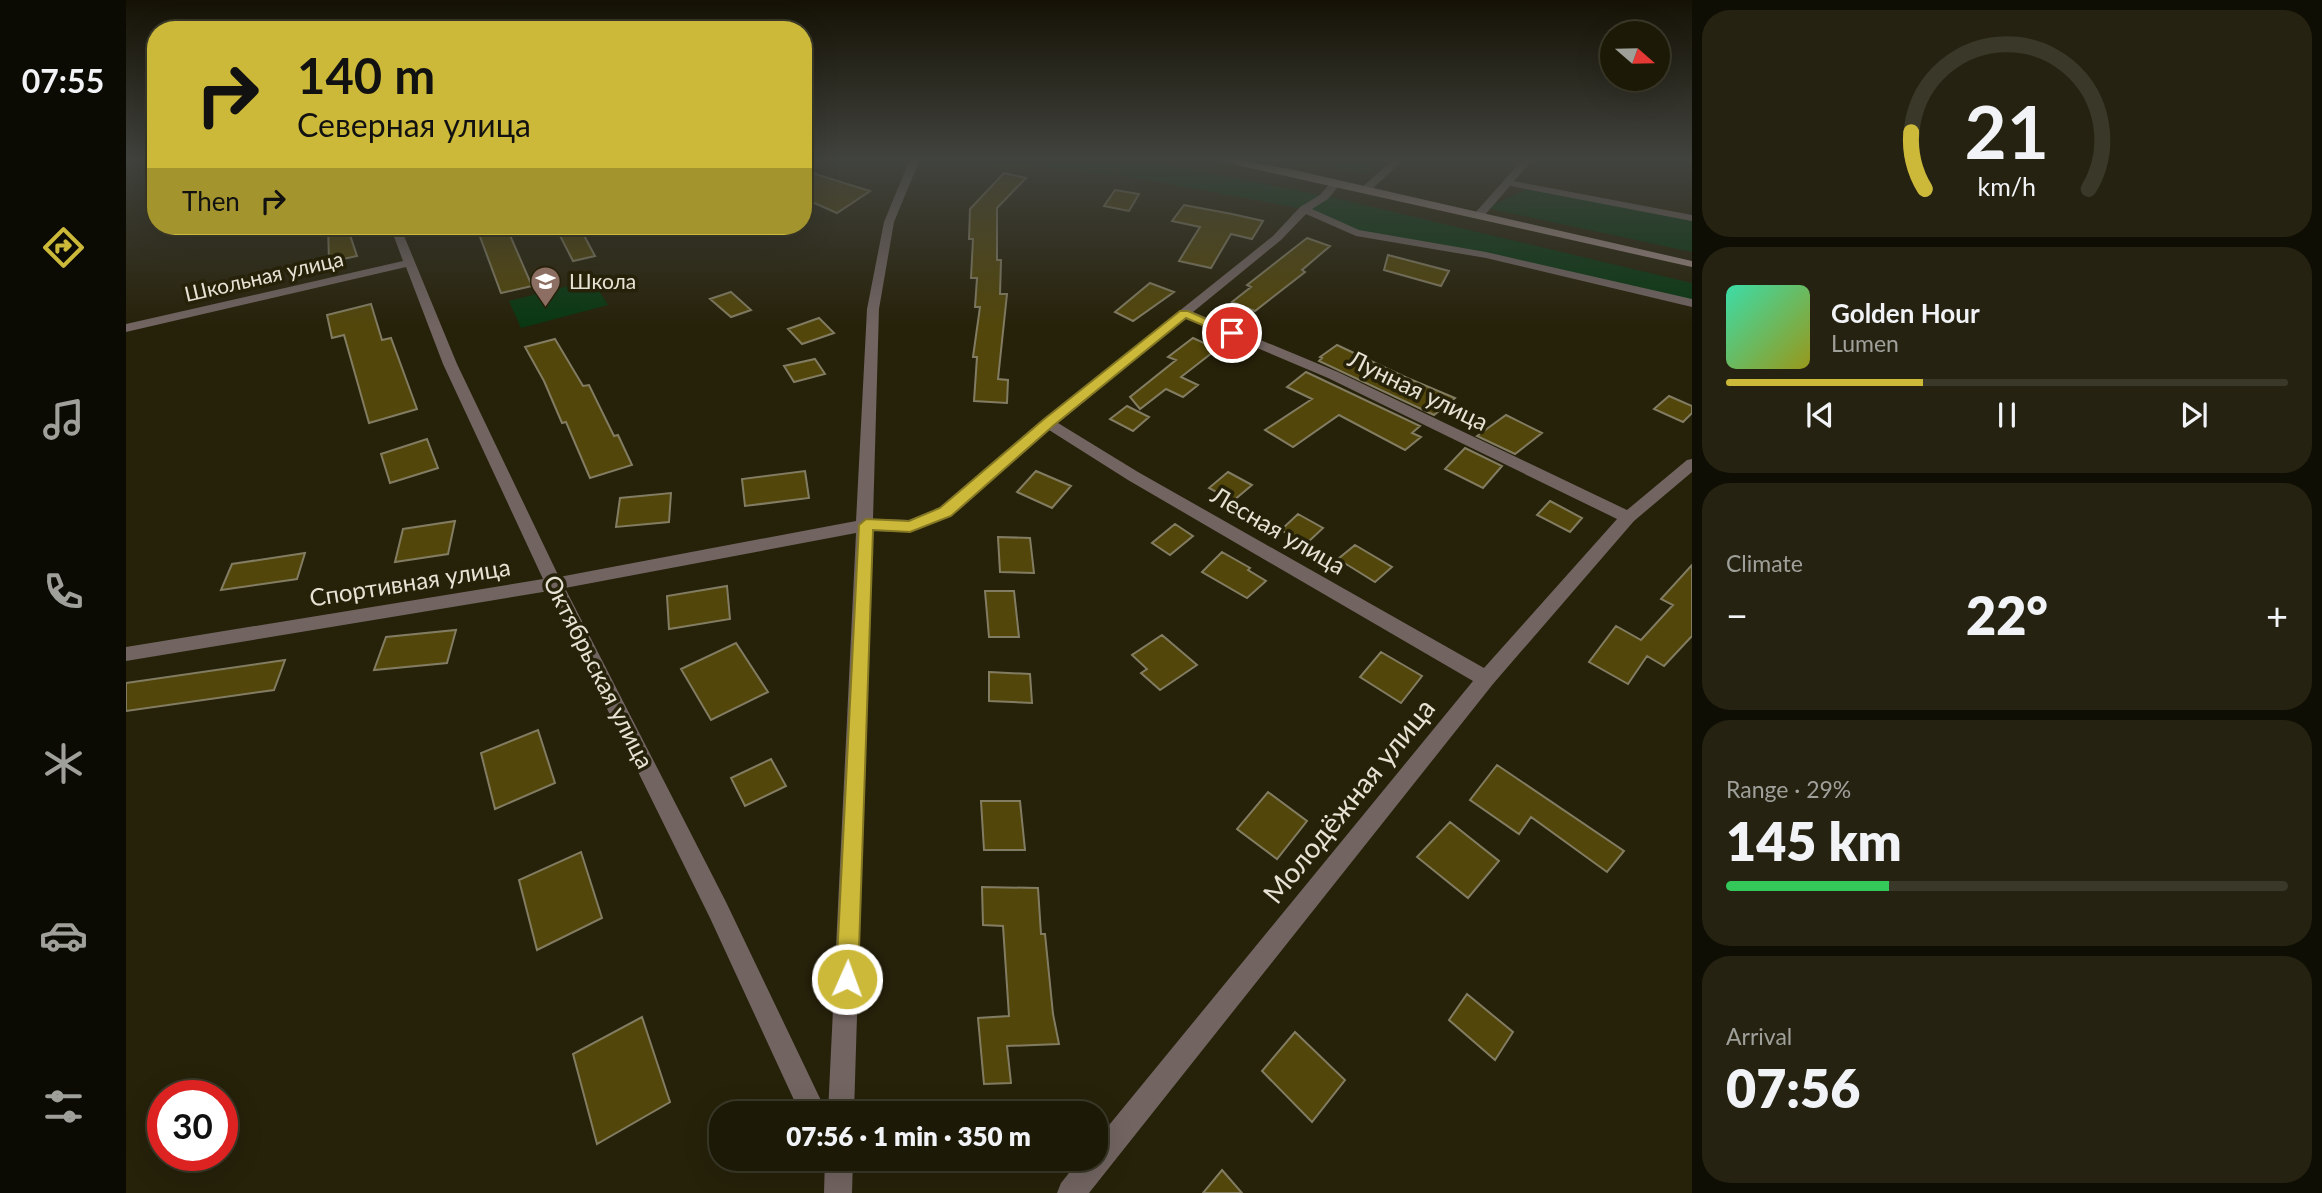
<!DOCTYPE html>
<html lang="en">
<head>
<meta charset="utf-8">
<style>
	:root { --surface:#1c1907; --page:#252211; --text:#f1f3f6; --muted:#a0a09b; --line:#3a3828; --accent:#ccb939 }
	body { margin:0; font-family:Lato,sans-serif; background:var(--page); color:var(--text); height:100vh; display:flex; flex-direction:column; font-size:26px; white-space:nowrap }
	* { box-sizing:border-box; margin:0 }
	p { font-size:23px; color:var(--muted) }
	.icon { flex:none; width:38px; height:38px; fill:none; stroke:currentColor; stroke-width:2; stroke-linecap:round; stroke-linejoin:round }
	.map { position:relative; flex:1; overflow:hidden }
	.drawer { display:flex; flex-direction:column; gap:10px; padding:10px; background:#0f0e04; width:630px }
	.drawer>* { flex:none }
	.guide { position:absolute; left:21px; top:21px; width:665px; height:214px; border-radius:28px; box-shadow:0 7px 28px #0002,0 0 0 2px var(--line); background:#ccb939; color:#111; overflow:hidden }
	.needle { width:46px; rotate:110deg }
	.fabs { position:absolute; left:1474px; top:21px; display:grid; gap:14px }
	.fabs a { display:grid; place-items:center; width:70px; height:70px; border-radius:50%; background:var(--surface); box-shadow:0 7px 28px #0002,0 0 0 2px var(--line); font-size:35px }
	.speed { position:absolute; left:21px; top:1080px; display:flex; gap:14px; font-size:35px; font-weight:700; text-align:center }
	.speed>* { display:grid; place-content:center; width:91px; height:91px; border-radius:50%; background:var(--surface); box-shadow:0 7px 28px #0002,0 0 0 2px var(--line); line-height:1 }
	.speed .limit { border:10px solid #d22; background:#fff; color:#111 }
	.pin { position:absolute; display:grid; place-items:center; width:60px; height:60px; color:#fff; margin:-30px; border:4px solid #fff; border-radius:50%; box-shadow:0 2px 7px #0007 }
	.me { position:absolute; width:77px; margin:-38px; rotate:2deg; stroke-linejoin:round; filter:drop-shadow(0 0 5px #0008) }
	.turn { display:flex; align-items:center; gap:24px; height:147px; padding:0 35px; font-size:32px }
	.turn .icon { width:91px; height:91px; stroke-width:2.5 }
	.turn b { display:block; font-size:49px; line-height:60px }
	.then { display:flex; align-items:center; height:66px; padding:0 35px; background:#0003; gap:14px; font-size:26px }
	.big { font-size:52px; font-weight:800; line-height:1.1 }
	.drawer .widget { flex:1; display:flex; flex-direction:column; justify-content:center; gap:10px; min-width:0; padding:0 24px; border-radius:28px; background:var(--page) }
	.drawer .dial { align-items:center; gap:0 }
	.dial svg { height:182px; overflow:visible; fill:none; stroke:var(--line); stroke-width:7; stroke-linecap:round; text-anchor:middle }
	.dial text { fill:var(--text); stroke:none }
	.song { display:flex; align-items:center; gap:21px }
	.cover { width:84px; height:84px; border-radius:10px; background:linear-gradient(135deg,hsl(160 70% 55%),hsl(60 70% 35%)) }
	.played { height:7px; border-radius:4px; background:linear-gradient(90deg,var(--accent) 35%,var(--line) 35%) }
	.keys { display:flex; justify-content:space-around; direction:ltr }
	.heat { display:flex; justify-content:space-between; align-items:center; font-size:38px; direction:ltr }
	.charge { height:10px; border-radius:5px; background:linear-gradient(90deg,#34c759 29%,var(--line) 0) }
	.trip { position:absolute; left:583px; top:1101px; width:399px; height:70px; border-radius:28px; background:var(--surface); box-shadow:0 7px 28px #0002,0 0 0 2px var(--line); font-weight:800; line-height:70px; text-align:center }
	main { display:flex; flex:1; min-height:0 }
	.tabs { display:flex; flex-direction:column; width:126px; justify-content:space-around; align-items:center; background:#0b0a03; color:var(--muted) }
	.tabs .icon { width:49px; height:49px }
	.tabs .current { color:var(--accent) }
	.tabs b { font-size:32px; color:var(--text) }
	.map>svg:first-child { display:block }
	.green { fill:#093812 }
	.building { fill:#52460a; stroke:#827c62; stroke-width:2 }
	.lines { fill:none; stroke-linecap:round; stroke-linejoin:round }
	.minor { fill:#716461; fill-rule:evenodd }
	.secondary { fill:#9f8a85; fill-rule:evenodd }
	.route { fill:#ccb939; stroke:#857825; stroke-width:2 }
	.labels { text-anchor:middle; stroke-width:7; stroke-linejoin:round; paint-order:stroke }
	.far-street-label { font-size:21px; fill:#e6e2d4; stroke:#262109 }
	.far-poi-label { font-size:21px; fill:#e6e2d4; stroke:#262109; text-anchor:start }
	.street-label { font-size:24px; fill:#e6e2d4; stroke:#262109 }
	.near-street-label { font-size:28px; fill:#e6e2d4; stroke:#262109 }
</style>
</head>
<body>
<main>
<nav class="tabs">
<b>07:55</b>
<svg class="icon current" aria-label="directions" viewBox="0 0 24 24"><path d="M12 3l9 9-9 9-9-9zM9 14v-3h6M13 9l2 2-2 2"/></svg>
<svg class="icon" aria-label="music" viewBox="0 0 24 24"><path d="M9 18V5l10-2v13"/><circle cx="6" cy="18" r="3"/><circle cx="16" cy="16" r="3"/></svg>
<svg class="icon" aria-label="phone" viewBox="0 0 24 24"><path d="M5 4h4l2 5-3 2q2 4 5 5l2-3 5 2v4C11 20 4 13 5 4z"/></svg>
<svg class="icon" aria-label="climate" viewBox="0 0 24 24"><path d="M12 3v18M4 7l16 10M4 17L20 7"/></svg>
<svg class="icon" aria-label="car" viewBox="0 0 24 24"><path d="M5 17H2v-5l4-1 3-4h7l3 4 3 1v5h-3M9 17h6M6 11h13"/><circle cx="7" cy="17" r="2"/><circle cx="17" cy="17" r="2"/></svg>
<svg class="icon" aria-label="filters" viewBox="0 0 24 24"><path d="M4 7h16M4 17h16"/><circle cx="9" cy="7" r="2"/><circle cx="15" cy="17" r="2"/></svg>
</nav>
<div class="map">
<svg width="1566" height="1193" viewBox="0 0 1566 1193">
	<rect width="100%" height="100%" fill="#262109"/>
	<path class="green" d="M 865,159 L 1018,159 L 1217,200 L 1566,283 L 1566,300 L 1360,255 L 1230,233 L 1178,209 L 1011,178 L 865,161 Z
		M 1158,159 L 1225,159 L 1252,165 L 1238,174 Z
		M 1406,187 L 1566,220 L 1566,252 L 1360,208 Z
		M 466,280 L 482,305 L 395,328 L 383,301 Z"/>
	<path class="building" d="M 686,173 L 744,191 L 711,213 L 677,198 L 677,178 Z
		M 878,173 L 900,178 L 871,208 L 871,260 L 875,260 L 874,294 L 881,294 L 872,379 L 882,380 L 881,403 L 848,401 L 851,357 L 847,357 L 854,307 L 849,307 L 851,278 L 845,278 L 847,239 L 843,239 L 844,209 Z
		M 989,190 L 1013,194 L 1003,211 L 978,206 Z
		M 1058,205 L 1106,214 L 1137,221 L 1126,239 L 1105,234 L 1085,268 L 1053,261 L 1074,227 L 1046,221 Z
		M 202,226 L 221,226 L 231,256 L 203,262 Z
		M 350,226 L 380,226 L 406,286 L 375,293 Z
		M 429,226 L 453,226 L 469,256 L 447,261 Z
		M 1181,238 L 1204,246 L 1176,270 L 1179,272 L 1129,311 L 1106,302 L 1125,287 L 1121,285 Z
		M 1262,255 L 1323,271 L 1315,286 L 1258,270 Z
		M 1024,283 L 1048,292 L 1007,321 L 989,312 Z
		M 605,292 L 625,310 L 605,317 L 584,299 Z
		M 245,304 L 256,340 L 265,338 L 291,409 L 243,423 L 218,335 L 206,338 L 201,315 Z
		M 693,318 L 708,333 L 676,344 L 662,329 Z
		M 1067,338 L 1091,349 L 1055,377 L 1072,385 L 1057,397 L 1040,389 L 1014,409 L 1004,397 L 1050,360 L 1042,357 Z
		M 429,339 L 457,386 L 463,385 L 488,436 L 492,435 L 506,465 L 464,478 L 440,422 L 436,423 L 418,381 L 399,347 Z
		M 1211,345 L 1279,377 L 1329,398 L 1308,415 L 1193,361 L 1196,358 L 1194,357 Z
		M 689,359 L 699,374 L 668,382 L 658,366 Z
		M 1180,372 L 1294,426 L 1286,433 L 1295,437 L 1279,450 L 1213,415 L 1167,447 L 1139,430 L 1186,399 L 1161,387 Z
		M 1543,396 L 1566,406 L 1566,413 L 1557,422 L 1528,409 Z
		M 1001,406 L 1023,417 L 1007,431 L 984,419 Z
		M 1380,415 L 1416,433 L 1389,454 L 1351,436 Z
		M 301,439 L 312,468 L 264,483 L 255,454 Z
		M 1339,448 L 1376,466 L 1357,488 L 1319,469 Z
		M 679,471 L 683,498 L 619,506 L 616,479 Z
		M 910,471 L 945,486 L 926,508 L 891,492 Z
		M 1102,472 L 1126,485 L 1107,501 L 1083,488 Z
		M 545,493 L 543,522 L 490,527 L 494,498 Z
		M 1424,501 L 1456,518 L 1444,532 L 1411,515 Z
		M 1172,514 L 1197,528 L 1180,544 L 1155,530 Z
		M 329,521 L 322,554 L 269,562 L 277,529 Z
		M 1049,524 L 1067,536 L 1044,555 L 1026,543 Z
		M 872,537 L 904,538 L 908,573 L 874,572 Z
		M 1229,545 L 1266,567 L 1249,582 L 1212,559 Z
		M 1096,552 L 1124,568 L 1122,570 L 1140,581 L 1121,598 L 1076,572 Z
		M 179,553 L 171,579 L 95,590 L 106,564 Z
		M 1566,565 L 1566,636 L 1538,666 L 1521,656 L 1502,684 L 1463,662 L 1490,626 L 1515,640 L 1547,605 L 1535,599 Z
		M 601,586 L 604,619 L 543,629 L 541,596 Z
		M 859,591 L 888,591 L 893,637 L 863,637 Z
		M 330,630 L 321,663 L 248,670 L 260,637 Z
		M 1036,635 L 1071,665 L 1034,690 L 1015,673 L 1021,669 L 1006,655 Z
		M 610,643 L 642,692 L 585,720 L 555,669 Z
		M 1255,652 L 1296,676 L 1275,703 L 1234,677 Z
		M 159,660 L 148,690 L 0,711 L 0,683 Z
		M 863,672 L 904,674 L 906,703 L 863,701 Z
		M 412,730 L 429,783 L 369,809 L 355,753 Z
		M 645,759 L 660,786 L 619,806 L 605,778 Z
		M 1371,765 L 1498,851 L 1481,872 L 1405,817 L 1393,834 L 1344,800 Z
		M 1142,792 L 1181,821 L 1151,859 L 1111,829 Z
		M 855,801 L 894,801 L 899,850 L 858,850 Z
		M 1324,822 L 1373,861 L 1342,898 L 1291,857 Z
		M 455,852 L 476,918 L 411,950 L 393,880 Z
		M 856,887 L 912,888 L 915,934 L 919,934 L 927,1014 L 933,1044 L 881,1046 L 885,1083 L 858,1084 L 852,1018 L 883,1016 L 877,926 L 857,925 Z
		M 1341,994 L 1387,1032 L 1369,1060 L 1323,1020 Z
		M 516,1017 L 544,1102 L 471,1144 L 447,1054 Z
		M 1169,1032 L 1219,1080 L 1186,1122 L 1136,1071 Z
		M 1096,1170 L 1116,1193 L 1077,1193 Z"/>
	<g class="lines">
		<path class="minor" d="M 784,159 L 794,159 L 768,222 L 753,309 L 747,519 L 783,520 L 813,508 L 917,420 L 1147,236 L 1174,207 L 1194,195 L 1206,181 L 1215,183 L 1202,199 L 1186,209 L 1233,230 L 1360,252 L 1566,299 L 1566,307 L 1360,258 L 1230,236 L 1180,214 L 1155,240 L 1067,312 L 1212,372 L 1501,510 L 1561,460 L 1566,459 L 1566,472 L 1508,521 L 1367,684 L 963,1193 L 931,1193 L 935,1183 L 955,1158 L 970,1158 L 970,1141 L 1347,681 L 1002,480 L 923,430 L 825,516 L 784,532 L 746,531 L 728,1113 L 702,1113 L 730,533 L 439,588 L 600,902 L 701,1113 L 674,1113 L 584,918 L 423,591 L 0,661 L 0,647 L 417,579 L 317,364 L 280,267 L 0,332 L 0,324 L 277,261 L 264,226 L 274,226 L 331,364 L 433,577 L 730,521 L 741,309 L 758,222 ZM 1060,318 L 1202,378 L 1491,519 L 1358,668 L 1012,472 L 932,423 Z
			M 1268,159 L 1278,159 L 1243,192 L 1235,192 L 1235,188 Z
			M 1397,159 L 1407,159 L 1388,181 L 1566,215 L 1566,221 L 1384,186 L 1357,217 L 1349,217 L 1349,213 Z
			M 699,1158 L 727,1158 L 726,1193 L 698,1193 Z"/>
		<path class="secondary" d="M 1084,159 L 1104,159 L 1164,169 L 1566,261 L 1566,267 Z"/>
	</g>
	<linearGradient id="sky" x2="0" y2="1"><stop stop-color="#151205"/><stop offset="0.49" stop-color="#41433e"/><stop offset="1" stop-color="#41433e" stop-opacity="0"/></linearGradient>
	<rect width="1566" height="326" fill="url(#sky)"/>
	<path class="route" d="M 1054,311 L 1062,311 L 1112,333 L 1102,336 L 1060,318 L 927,426 L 825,516 L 784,532 L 747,530 L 732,979 L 729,987 L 721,990 L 713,987 L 710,979 L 733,525 L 740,519 L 783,521 L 814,508 L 917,420 Z"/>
	<defs>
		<symbol id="school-pin" viewBox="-11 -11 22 30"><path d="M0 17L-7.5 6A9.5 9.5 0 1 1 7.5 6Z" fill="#8d6e63" stroke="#262109"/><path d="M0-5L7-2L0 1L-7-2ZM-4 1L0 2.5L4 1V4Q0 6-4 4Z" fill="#fff"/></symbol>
	</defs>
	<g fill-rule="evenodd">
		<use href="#school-pin" x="402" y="264" width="35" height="47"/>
	</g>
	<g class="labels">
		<g class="far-street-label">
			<text transform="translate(138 277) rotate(-13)" y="7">Школьная улица</text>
		</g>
		<g class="far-poi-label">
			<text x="443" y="289">Школа</text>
		</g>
		<g class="street-label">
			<text transform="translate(1292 391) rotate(26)" y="8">Лунная улица</text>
			<text transform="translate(1152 531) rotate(30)" y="8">Лесная улица</text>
			<text transform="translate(284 583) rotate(-9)" y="8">Спортивная улица</text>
			<text transform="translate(472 672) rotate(63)" y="8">Октябрьская улица</text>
		</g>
		<g class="near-street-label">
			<text transform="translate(1223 801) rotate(-51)" y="10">Молодёжная улица</text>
		</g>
	</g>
</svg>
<div class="fabs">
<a><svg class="needle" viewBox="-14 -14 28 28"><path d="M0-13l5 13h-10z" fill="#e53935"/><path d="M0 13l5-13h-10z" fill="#a0a09b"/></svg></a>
</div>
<div class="speed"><div class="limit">30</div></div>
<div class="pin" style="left:1106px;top:333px;background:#d93025"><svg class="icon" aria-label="arrive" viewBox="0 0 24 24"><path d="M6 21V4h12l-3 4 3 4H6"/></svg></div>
<svg class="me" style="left:721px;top:979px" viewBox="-20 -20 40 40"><circle r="17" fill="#ccb939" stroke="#fff" stroke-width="3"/><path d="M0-11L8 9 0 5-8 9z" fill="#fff"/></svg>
<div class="trip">07:56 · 1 min · 350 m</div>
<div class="guide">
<div class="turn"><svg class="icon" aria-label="right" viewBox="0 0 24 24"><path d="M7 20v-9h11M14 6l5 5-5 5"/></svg><div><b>140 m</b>Северная улица</div></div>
<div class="then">Then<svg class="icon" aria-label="right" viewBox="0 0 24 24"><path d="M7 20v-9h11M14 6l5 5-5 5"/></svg></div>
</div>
</div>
<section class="drawer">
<div class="widget dial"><svg viewBox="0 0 100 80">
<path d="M14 69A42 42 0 1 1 86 69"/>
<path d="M14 69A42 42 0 0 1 8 44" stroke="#ccb939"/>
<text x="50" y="56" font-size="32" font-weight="700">21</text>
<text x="50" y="72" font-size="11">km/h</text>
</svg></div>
<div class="widget">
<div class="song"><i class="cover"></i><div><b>Golden Hour</b><p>Lumen</p></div></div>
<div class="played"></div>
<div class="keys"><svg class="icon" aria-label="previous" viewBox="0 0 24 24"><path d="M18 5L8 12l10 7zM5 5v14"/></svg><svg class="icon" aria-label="pause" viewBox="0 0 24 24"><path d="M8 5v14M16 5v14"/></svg><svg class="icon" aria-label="next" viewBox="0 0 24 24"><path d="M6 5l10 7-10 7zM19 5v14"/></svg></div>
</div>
<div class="widget"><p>Climate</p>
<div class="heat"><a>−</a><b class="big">22°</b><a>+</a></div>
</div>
<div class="widget"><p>Range · 29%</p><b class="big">145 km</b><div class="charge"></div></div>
<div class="widget"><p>Arrival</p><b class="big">07:56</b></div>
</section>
</main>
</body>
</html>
